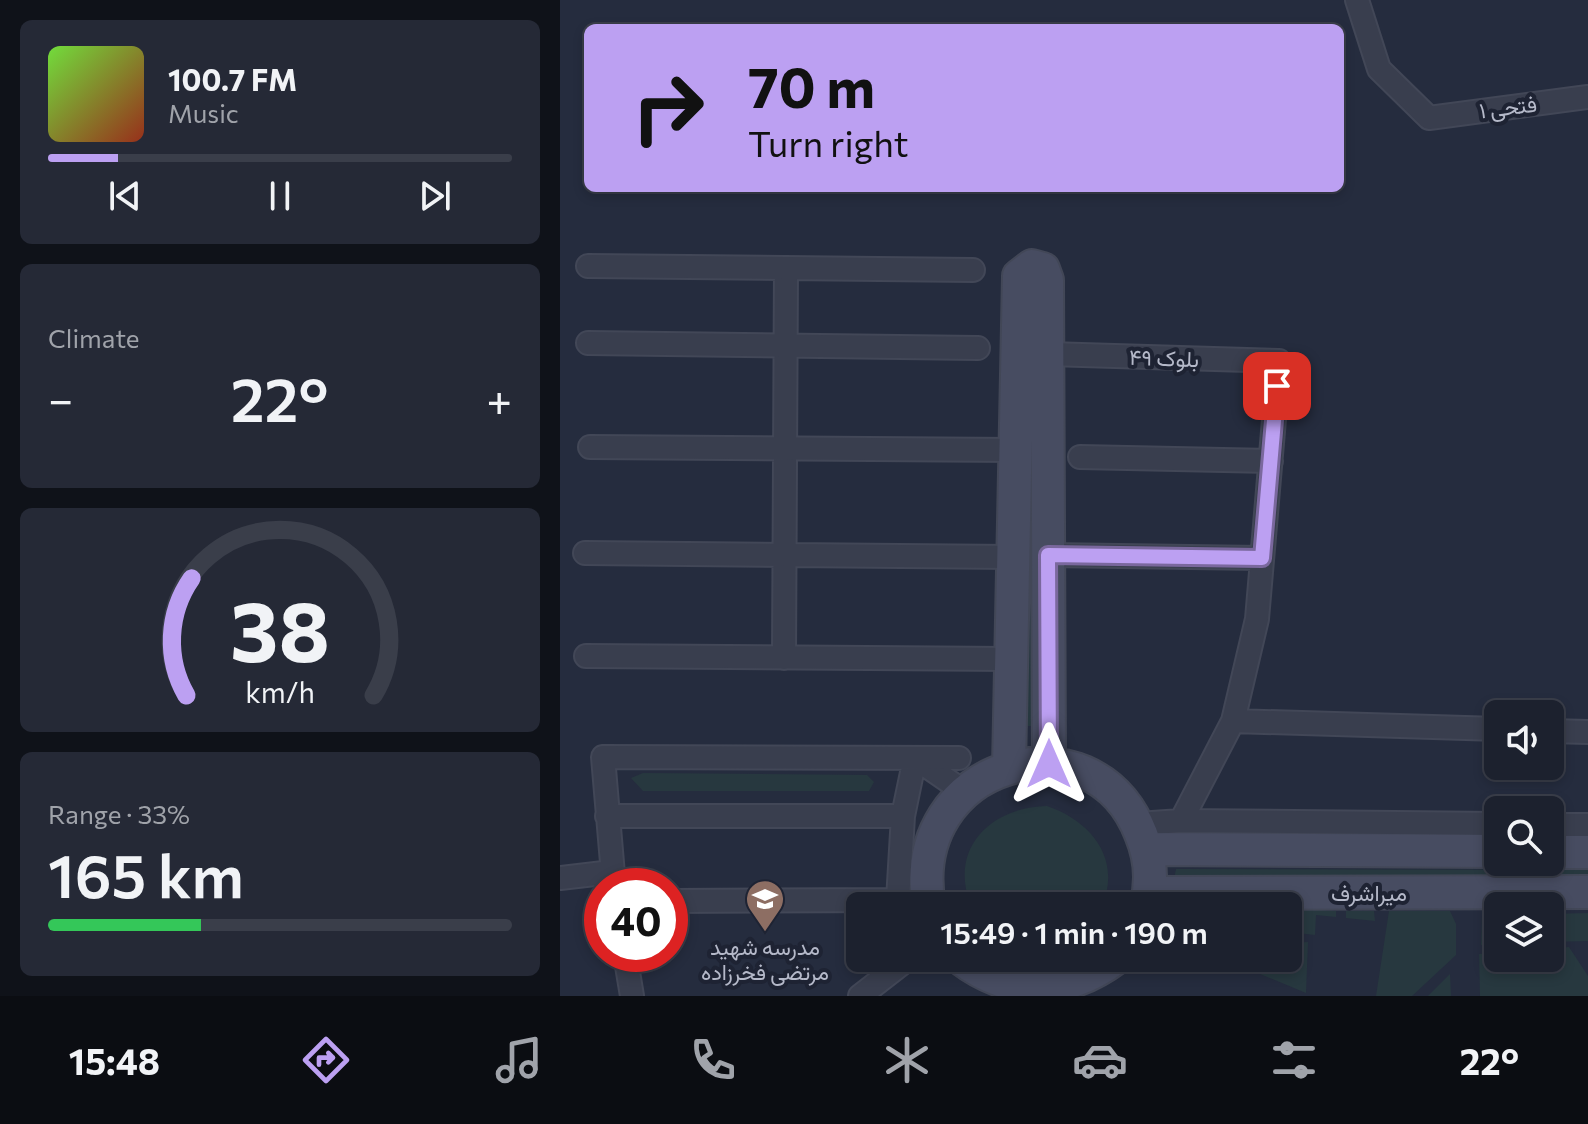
<!DOCTYPE html>
<html lang="en">
<head>
<meta charset="utf-8">
<style>
	:root { --surface:#1c212e; --page:#252936; --text:#f1f3f6; --muted:#a0a3aa; --line:#3a3e4a; --accent:#bca0f2 }
	body { margin:0; font-family:Commissioner,Vazirmatn,sans-serif; background:var(--page); color:var(--text); height:100vh; display:flex; flex-direction:column; font-size:30px; white-space:nowrap }
	* { box-sizing:border-box; margin:0 }
	p { font-size:26px; color:var(--muted) }
	.icon { flex:none; width:44px; height:44px; fill:none; stroke:currentColor; stroke-width:2; stroke-linecap:round; stroke-linejoin:round }
	.map { position:relative; flex:1; overflow:hidden }
	.sheet { display:flex; flex-direction:column; gap:20px; padding:20px; background:#0f1219; width:560px }
	.sheet>* { flex:none }
	.guide { position:absolute; left:24px; top:24px; width:760px; height:168px; border-radius:12px; box-shadow:0 4px 12px #0003,0 0 0 2px var(--line); background:#bca0f2; color:#111; overflow:hidden }
	.buttons { position:absolute; left:924px; top:700px; display:grid; gap:16px }
	.buttons a { display:grid; place-items:center; width:80px; height:80px; border-radius:12px; background:var(--surface); box-shadow:0 4px 12px #0003,0 0 0 2px var(--line); font-size:40px }
	.speed { position:absolute; left:24px; top:868px; display:flex; gap:16px; font-size:40px; font-weight:700; text-align:center }
	.speed>* { display:grid; place-content:center; width:104px; height:104px; border-radius:50%; background:var(--surface); box-shadow:0 4px 12px #0003,0 0 0 2px var(--line); line-height:1 }
	.speed .limit { border:12px solid #d22; background:#fff; color:#111 }
	.pin { position:absolute; display:grid; place-items:center; width:68px; height:68px; color:#fff; margin:-34px; border-radius:16px; box-shadow:0 4px 12px #0006 }
	.me { position:absolute; width:88px; margin:-44px; rotate:0deg; stroke-linejoin:round; filter:drop-shadow(0 0 6px #0008) }
	.turn { display:flex; align-items:center; gap:28px; height:168px; padding:0 32px; font-size:36px }
	.turn .icon { width:104px; height:104px; stroke-width:2.5 }
	.turn b { display:block; font-size:56px; line-height:68px }
	.big { font-size:60px; font-weight:600; line-height:1.1 }
	.sheet .card { flex:1; display:flex; flex-direction:column; justify-content:center; gap:12px; min-width:0; padding:0 28px; border-radius:12px; background:var(--page) }
	.sheet .dial { align-items:center; gap:0 }
	.dial svg { height:208px; overflow:visible; fill:none; stroke:var(--line); stroke-width:7; stroke-linecap:round; text-anchor:middle }
	.dial text { fill:var(--text); stroke:none }
	.song { display:flex; align-items:center; gap:24px }
	.cover { width:96px; height:96px; border-radius:12px; background:linear-gradient(135deg,hsl(100 70% 55%),hsl(10 70% 35%)) }
	.played { height:8px; border-radius:4px; background:linear-gradient(90deg,var(--accent) 15%,var(--line) 15%) }
	.keys { display:flex; justify-content:space-around; direction:ltr }
	.heat { display:flex; justify-content:space-between; align-items:center; font-size:44px; direction:ltr }
	.charge { height:12px; border-radius:6px; background:linear-gradient(90deg,#34c759 33%,var(--line) 0) }
	.trip { position:absolute; left:286px; top:892px; width:456px; height:80px; border-radius:12px; background:var(--surface); box-shadow:0 4px 12px #0003,0 0 0 2px var(--line); font-weight:600; line-height:80px; text-align:center }
	.menu { display:flex; height:128px; justify-content:space-around; align-items:center; background:#0b0d12; color:var(--muted) }
	.menu .icon { width:56px; height:56px }
	.menu .current { color:var(--accent) }
	.menu b { font-size:36px; color:var(--text) }
	main { display:flex; flex:1; min-height:0 }
	.map>svg:first-child { display:block }
	.green { fill:#27383f }
	.lines { fill:none; stroke-linecap:round; stroke-linejoin:round }
	.street-casing { stroke:#424757; stroke-width:26 }
	.secondary-casing { stroke:#424757; stroke-width:36 }
	.street { stroke:#393e4e; stroke-width:22 }
	.secondary { stroke:#474c61; stroke-width:32 }
	.route-casing { stroke:#7a689d; stroke-width:20 }
	.route { stroke:#bca0f2; stroke-width:14 }
	.labels { text-anchor:middle; stroke-width:8; stroke-linejoin:round; paint-order:stroke }
	.street-label { font-size:22px; fill:#b5b9c9; stroke:#1e2333 }
	.poi-label { font-size:22px; fill:#b5b9c9; stroke:#1e2333 }
</style>
</head>
<body>
<main>
<section class="sheet">
<div class="card">
<div class="song"><i class="cover"></i><div><b>100.7 FM</b><p>Music</p></div></div>
<div class="played"></div>
<div class="keys"><svg class="icon" aria-label="previous" viewBox="0 0 24 24"><path d="M18 5L8 12l10 7zM5 5v14"/></svg><svg class="icon" aria-label="pause" viewBox="0 0 24 24"><path d="M8 5v14M16 5v14"/></svg><svg class="icon" aria-label="next" viewBox="0 0 24 24"><path d="M6 5l10 7-10 7zM19 5v14"/></svg></div>
</div>
<div class="card"><p>Climate</p>
<div class="heat"><a>−</a><b class="big">22°</b><a>+</a></div>
</div>
<div class="card dial"><svg viewBox="0 0 100 80">
<path d="M14 69A42 42 0 1 1 86 69"/>
<path d="M14 69A42 42 0 0 1 16 24" stroke="#bca0f2"/>
<text x="50" y="56" font-size="32" font-weight="700">38</text>
<text x="50" y="72" font-size="11">km/h</text>
</svg></div>
<div class="card"><p>Range · 33%</p><b class="big">165 km</b><div class="charge"></div></div>
</section>
<div class="map">
<svg width="1028" height="996" viewBox="0 0 1028 996">
	<rect width="100%" height="100%" fill="#252c3e"/>
	<path class="green" d="M 475,279 L 473,726 L 464,726 Z
		M 83,773 L 307,775 L 314,782 L 309,791 L 83,791 L 71,778 Z
		M 487,806 C 531,821 562,859 542,906 L 411,906 C 388,848 431,807 487,806 Z
		M 616,869 L 1028,870 L 1028,878 L 614,879 Z
		M 730,908 L 776,911 L 776,917 L 756,915 L 755,935 L 728,932 Z
		M 786,911 L 814,911 L 815,921 L 786,918 Z
		M 829,911 L 890,911 L 896,924 L 896,955 L 852,996 L 816,996 Z
		M 1028,913 L 1028,941 L 990,942 L 990,914 Z
		M 922,915 L 938,915 L 938,944 L 921,945 Z
		M 748,942 L 746,993 L 693,971 L 693,958 L 728,958 L 728,943 Z
		M 1009,947 L 1028,976 L 1028,996 L 920,996 L 919,954 L 938,952 L 938,958 L 990,958 L 990,948 Z
		M 890,974 L 891,996 L 868,996 Z"/>
	<g class="lines">
		<defs>
			<path id="street" d="M 797,0 L 819,69 L 869,118 L 1028,97
				M 28,266 L 413,270
				M 28,343 L 418,348
				M 489,354 L 719,361 L 697,619 L 673,721 L 621,821
				M 30,447 L 456,450
				M 520,457 L 711,461
				M 25,553 L 452,557
				M 488,555 L 702,558
				M 26,656 L 450,659
				M 224,658 L 226,268
				M 673,721 L 938,729
				M 990,731 L 1028,732
				M 47,816 L 343,816
				M 578,824 L 621,821 L 938,824
				M 990,825 L 1028,825
				M 0,878 L 52,872
				M 54,886 L 43,757 L 399,758
				M 110,901 L 338,900 L 343,816 L 355,758 L 403,791
				M 65,954 L 72,996
				M 300,996 L 349,958"/>
			<path id="secondary" d="M 449,767 L 459,276 L 472,266 L 483,269 L 487,280 L 489,764
				M 587,849 L 938,851
				M 990,852 L 1028,852
				M 590,893 L 1028,892
				M 369,906 C 343,761 533,709 581,834 C 591,858 593,881 586,906
				M 400,958 C 450,996 505,996 556,958"/>
		</defs>
		<use href="#street" class="street-casing"/>
		<use href="#secondary" class="secondary-casing"/>
		<use href="#street" class="street"/>
		<use href="#secondary" class="secondary"/>
	</g>
	<g class="lines">
		<defs>
			<path id="route" d="M 489,764 L 488,555 L 702,558 L 717,386"/>
		</defs>
		<use href="#route" class="route-casing"/>
		<use href="#route" class="route"/>
	</g>
	<defs>
		<symbol id="school-pin" viewBox="-11 -11 22 30"><path d="M0 17L-7.5 6A9.5 9.5 0 1 1 7.5 6Z" fill="#8d6e63" stroke="#1e2333"/><path d="M0-5L7-2L0 1L-7-2ZM-4 1L0 2.5L4 1V4Q0 6-4 4Z" fill="#fff"/></symbol>
	</defs>
	<g fill-rule="evenodd">
		<use href="#school-pin" x="183" y="877" width="44" height="60"/>
	</g>
	<g class="labels">
		<g class="street-label">
			<text transform="translate(948 107) rotate(-7)" y="8">فتحی ۱</text>
			<text transform="translate(604 358) rotate(2)" y="8">بلوک ۴۹</text>
			<text x="809" y="901">میراشرف</text>
		</g>
		<g class="poi-label">
			<text x="205" y="955">مدرسه شهید<tspan x="205" dy="25">مرتضی فخرزاده</tspan></text>
		</g>
	</g>
</svg>
<div class="buttons">
<a><svg class="icon" aria-label="sound" viewBox="0 0 24 24"><path d="M4 9h4l5-4v14l-5-4H4zM17 9q2 3 0 6"/></svg></a>
<a><svg class="icon" aria-label="search" viewBox="0 0 24 24"><circle cx="10" cy="10" r="6"/><path d="M15 15l6 6"/></svg></a>
<a><svg class="icon" aria-label="layers" viewBox="0 0 24 24"><path d="M12 4l9 5-9 5-9-5zM3 14l9 5 9-5"/></svg></a>
</div>
<div class="speed"><div class="limit">40</div></div>
<div class="pin" style="left:717px;top:386px;background:#d93025"><svg class="icon" aria-label="arrive" viewBox="0 0 24 24"><path d="M6 21V4h12l-3 4 3 4H6"/></svg></div>
<svg class="me" style="left:489px;top:764px" viewBox="-20 -20 40 40"><path d="M0-17L14 15 0 8-14 15z" fill="#bca0f2" stroke="#fff" stroke-width="4"/></svg>
<div class="trip">15:49 · 1 min · 190 m</div>
<div class="guide">
<div class="turn"><svg class="icon" aria-label="right" viewBox="0 0 24 24"><path d="M7 20v-9h11M14 6l5 5-5 5"/></svg><div><b>70 m</b>Turn right</div></div>
</div>
</div>
</main>
<nav class="menu">
<b>15:48</b>
<svg class="icon current" aria-label="directions" viewBox="0 0 24 24"><path d="M12 3l9 9-9 9-9-9zM9 14v-3h6M13 9l2 2-2 2"/></svg>
<svg class="icon" aria-label="music" viewBox="0 0 24 24"><path d="M9 18V5l10-2v13"/><circle cx="6" cy="18" r="3"/><circle cx="16" cy="16" r="3"/></svg>
<svg class="icon" aria-label="phone" viewBox="0 0 24 24"><path d="M5 4h4l2 5-3 2q2 4 5 5l2-3 5 2v4C11 20 4 13 5 4z"/></svg>
<svg class="icon" aria-label="climate" viewBox="0 0 24 24"><path d="M12 3v18M4 7l16 10M4 17L20 7"/></svg>
<svg class="icon" aria-label="car" viewBox="0 0 24 24"><path d="M5 17H2v-5l4-1 3-4h7l3 4 3 1v5h-3M9 17h6M6 11h13"/><circle cx="7" cy="17" r="2"/><circle cx="17" cy="17" r="2"/></svg>
<svg class="icon" aria-label="filters" viewBox="0 0 24 24"><path d="M4 7h16M4 17h16"/><circle cx="9" cy="7" r="2"/><circle cx="15" cy="17" r="2"/></svg>
<b>22°</b>
</nav>
</body>
</html>
